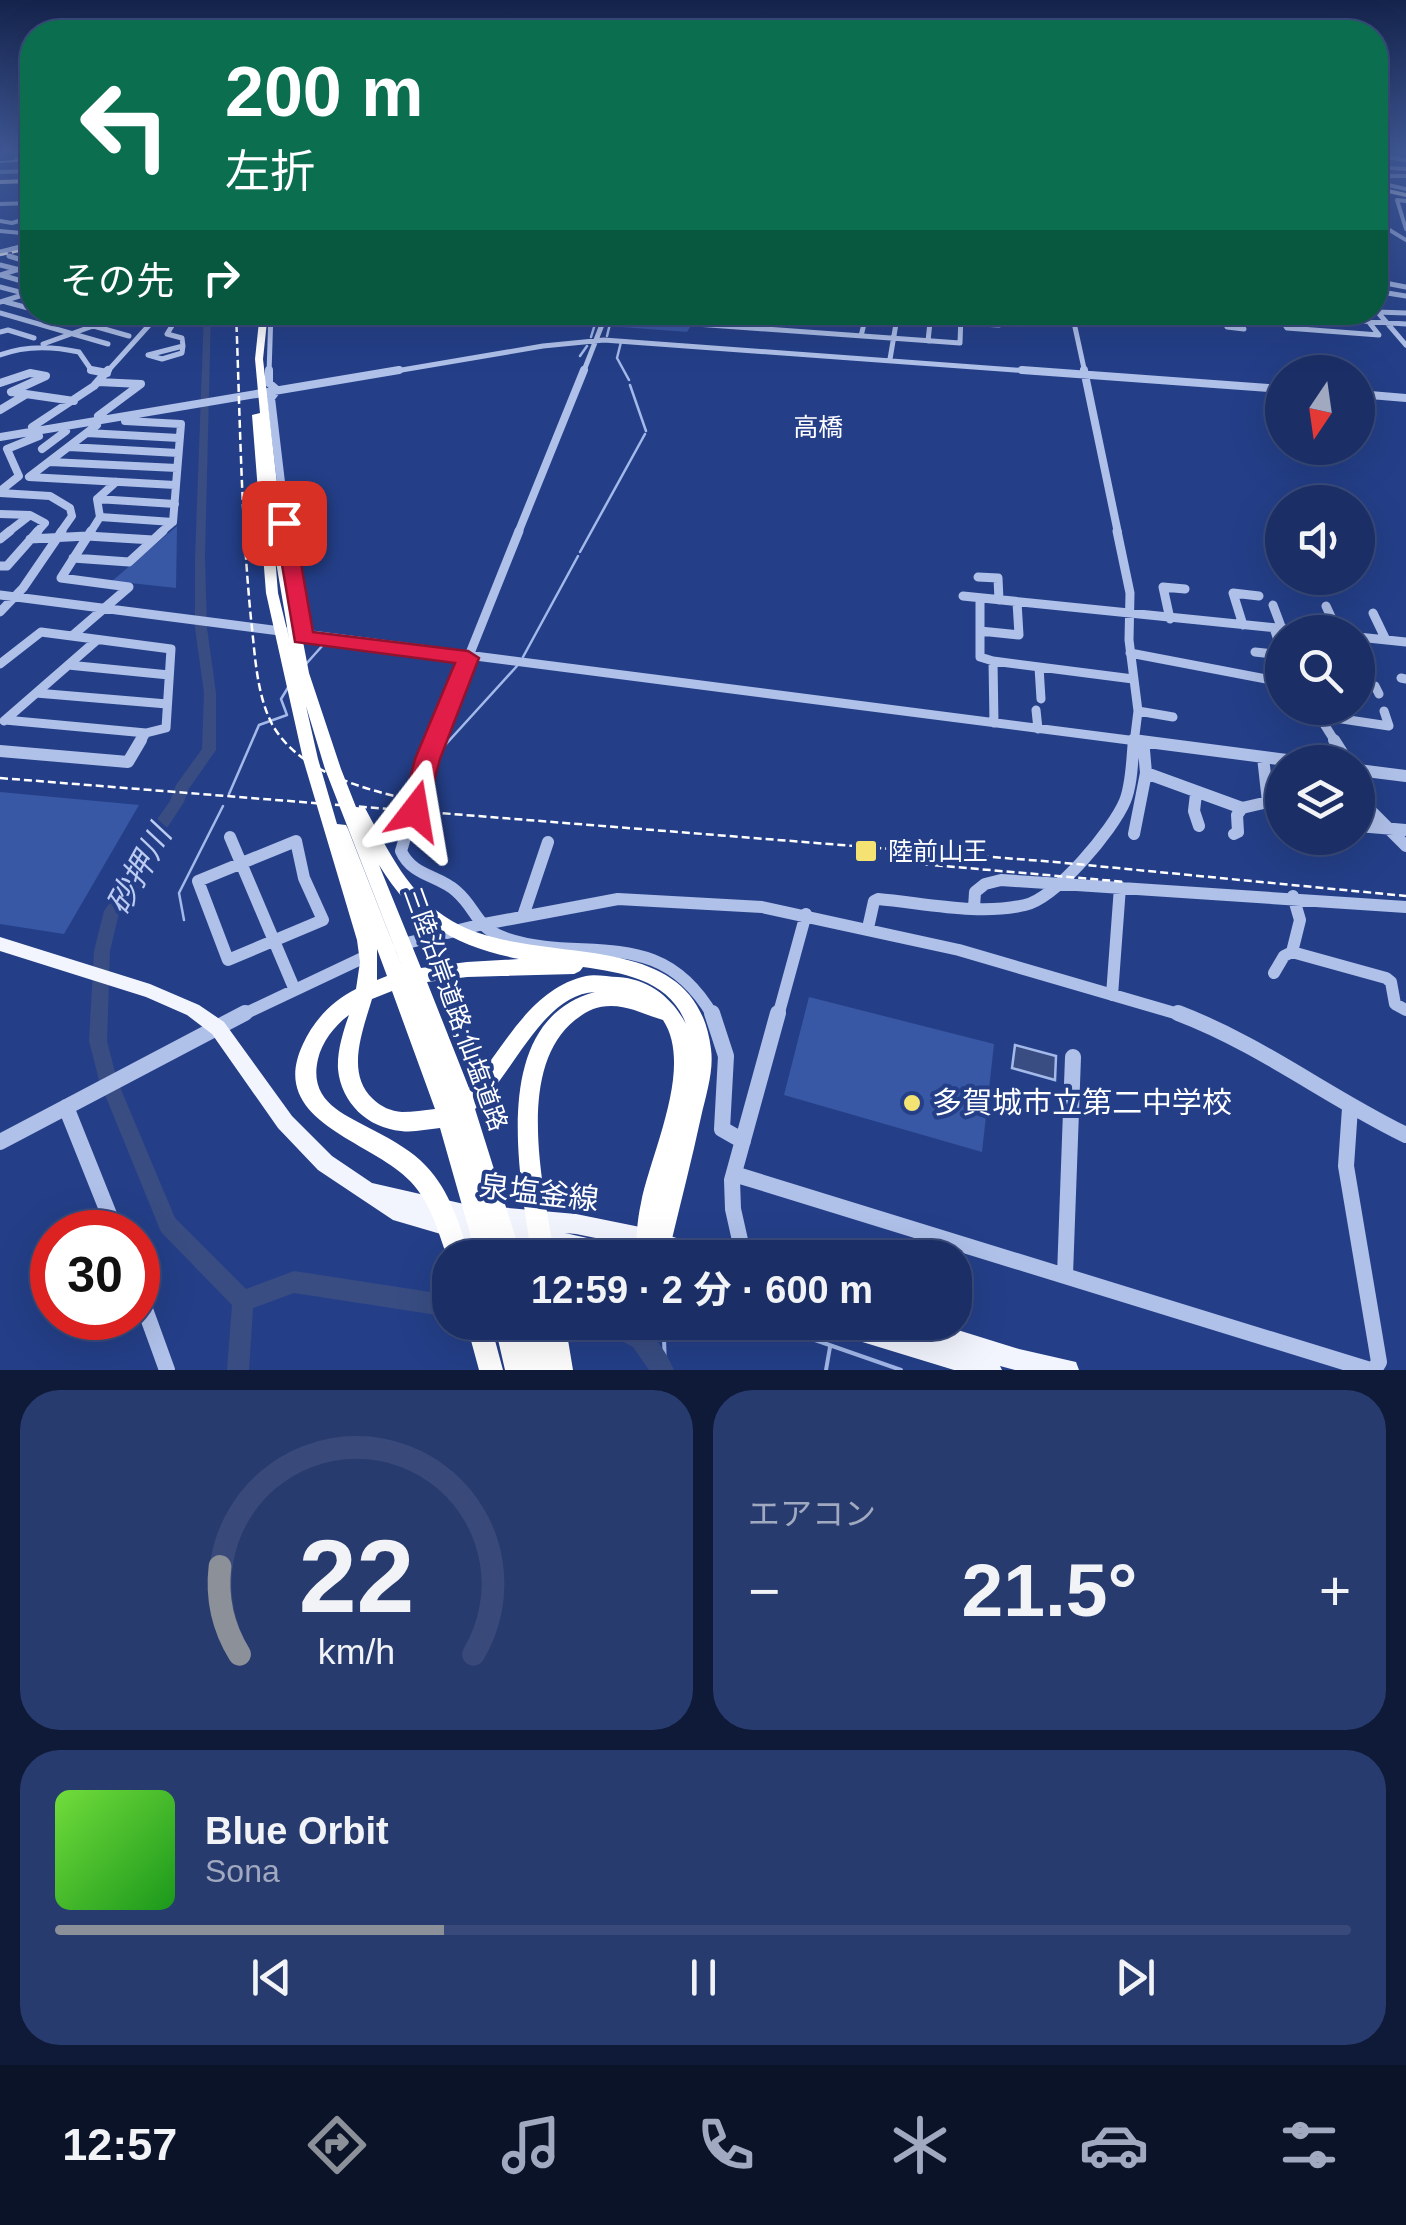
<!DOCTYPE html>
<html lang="ja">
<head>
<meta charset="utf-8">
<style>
	:root { --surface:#1b2f66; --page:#283b6f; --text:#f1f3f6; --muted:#a0a9bf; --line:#394a7a; --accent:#8c9099 }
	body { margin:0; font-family:Arial,"Noto Sans JP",sans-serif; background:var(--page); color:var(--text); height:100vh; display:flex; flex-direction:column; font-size:38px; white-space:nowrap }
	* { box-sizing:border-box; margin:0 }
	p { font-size:32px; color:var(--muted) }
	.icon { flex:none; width:55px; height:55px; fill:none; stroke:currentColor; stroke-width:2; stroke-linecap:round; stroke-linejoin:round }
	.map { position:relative; height:1370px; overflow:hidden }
	.drawer { display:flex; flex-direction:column; gap:20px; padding:20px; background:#0f1a38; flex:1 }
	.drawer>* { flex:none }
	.hud { position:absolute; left:20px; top:20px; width:1368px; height:305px; border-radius:40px; box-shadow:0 10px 40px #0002,0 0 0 2px var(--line); background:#0b6e4f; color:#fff; overflow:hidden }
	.needle { width:65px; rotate:193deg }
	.controls { position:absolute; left:1265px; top:355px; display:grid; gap:20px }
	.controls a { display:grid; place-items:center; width:110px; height:110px; border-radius:50%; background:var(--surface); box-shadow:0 10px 40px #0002,0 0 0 2px var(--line); font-size:50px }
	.speed { position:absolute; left:30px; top:1210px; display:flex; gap:20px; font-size:50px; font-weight:700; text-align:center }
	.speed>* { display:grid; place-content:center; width:130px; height:130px; border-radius:50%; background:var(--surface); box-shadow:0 10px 40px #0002,0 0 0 2px var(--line); line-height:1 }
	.speed .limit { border:15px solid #d22; background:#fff; color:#111 }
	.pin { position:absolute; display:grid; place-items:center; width:85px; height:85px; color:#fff; margin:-42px; border-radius:20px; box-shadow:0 5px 15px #0006 }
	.me { position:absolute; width:110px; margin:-55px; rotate:14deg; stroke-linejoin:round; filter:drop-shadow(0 0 8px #0008) }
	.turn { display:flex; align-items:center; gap:35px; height:210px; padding:0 40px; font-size:45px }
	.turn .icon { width:130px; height:130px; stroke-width:2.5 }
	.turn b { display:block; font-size:70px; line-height:85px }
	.then { display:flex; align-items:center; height:95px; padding:0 40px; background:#0003; gap:20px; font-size:38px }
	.big { font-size:75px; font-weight:700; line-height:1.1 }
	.drawer .widget { flex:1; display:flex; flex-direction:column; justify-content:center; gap:15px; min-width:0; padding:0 35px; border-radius:40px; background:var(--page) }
	.drawer .dial { align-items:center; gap:0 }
	.dial svg { height:260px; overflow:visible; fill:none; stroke:var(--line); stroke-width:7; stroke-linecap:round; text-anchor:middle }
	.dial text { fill:var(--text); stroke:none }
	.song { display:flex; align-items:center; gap:30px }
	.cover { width:120px; height:120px; border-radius:15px; background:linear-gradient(135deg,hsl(100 70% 55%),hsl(120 70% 35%)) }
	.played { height:10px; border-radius:5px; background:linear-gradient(90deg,var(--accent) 30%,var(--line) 30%) }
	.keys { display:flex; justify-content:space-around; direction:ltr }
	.heat { display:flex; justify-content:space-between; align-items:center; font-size:55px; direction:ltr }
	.drawer .tiles { flex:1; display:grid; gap:20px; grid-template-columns:1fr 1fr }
	.widget:last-child { grid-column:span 2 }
	.trip { position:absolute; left:432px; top:1240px; width:540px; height:100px; border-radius:40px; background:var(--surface); box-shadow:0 10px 40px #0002,0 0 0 2px var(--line); font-weight:700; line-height:100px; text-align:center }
	.dock { display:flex; height:160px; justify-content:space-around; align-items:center; background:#0b1329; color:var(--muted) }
	.dock .icon { width:70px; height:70px }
	.dock .selected { color:var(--accent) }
	.dock b { font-size:45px; color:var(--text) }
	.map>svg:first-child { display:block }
	.green { fill:#3858a5 }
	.water { fill:#394d83; stroke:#a3b9ea; stroke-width:2.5 }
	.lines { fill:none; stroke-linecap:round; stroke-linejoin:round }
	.stream-far1 { stroke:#a3b9ea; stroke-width:2.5 }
	.stream { stroke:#a3b9ea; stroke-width:4 }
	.river { fill:#394d83; fill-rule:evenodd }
	.minor-far5 { stroke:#afc0e9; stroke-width:4 }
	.minor-far4 { stroke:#afc0e9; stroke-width:5 }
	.minor-far3 { stroke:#afc0e9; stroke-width:8 }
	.minor-far2 { stroke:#afc0e9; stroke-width:9 }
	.minor-far1 { stroke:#afc0e9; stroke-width:12 }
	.minor { stroke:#afc0e9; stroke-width:16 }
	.major { fill:#f2f5fe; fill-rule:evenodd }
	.highway { fill:#fff; fill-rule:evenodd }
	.rail { stroke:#fff; stroke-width:2.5; stroke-dasharray:8 4; stroke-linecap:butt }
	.route { fill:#e11d48; stroke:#92132f; stroke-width:2.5 }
	.poi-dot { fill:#f4e372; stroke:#243f88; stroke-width:4 }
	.labels { text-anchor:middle; stroke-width:8; stroke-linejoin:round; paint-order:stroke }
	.far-quarter-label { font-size:25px; fill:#fff; stroke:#243f88 }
	.poi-label { font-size:25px; fill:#fff; stroke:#243f88; text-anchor:start }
	.street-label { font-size:25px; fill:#fff; stroke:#243f88 }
	.near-poi-label { font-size:30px; fill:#fff; stroke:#243f88; text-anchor:start }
	.near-street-label { font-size:30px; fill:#fff; stroke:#243f88 }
	.near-water-label { font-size:32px; font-style:italic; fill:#bbcbf1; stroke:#243f88 }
</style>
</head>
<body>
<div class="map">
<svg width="1406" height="1370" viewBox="0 0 1406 1370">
	<rect width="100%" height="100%" fill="#243f88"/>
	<path class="green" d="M 632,313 L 632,312 L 699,313 L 687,332 L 622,327 Z
		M 177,526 L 176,588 L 112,581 Z
		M 0,792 L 139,805 L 64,934 L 0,924 Z
		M 809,997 L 994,1044 L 982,1152 L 784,1095 Z"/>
	<path class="water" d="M 1015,1045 L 1056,1056 L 1055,1080 L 1012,1068 Z"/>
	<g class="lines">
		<path class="stream-far1" d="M 501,313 L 596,321 L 591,337
			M 607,336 L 613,312
			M 621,342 L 617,358 L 629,380
			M 580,356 L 587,346
			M 630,385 L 646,431
			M 580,552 L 645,434
			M 523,657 L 578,556
			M 306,664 L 323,645
			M 437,754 L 517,666
			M 229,794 L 259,725 L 287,715 L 281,699 L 289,686
			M 184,920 L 179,893 L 223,806"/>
		<path class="stream" d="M 772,1325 L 901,1370
			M 665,1370 L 664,1337 L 674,1330
			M 826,1370 L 830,1347"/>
		<path class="river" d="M 204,312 L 211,312 L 205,558 L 207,628 L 216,693 L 216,750 L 188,790 L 184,802 L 165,831 L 143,880 L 119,913 L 110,951 L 107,1041 L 117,1080 L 175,1218 L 246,1289 L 294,1271 L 450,1295 L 450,1317 L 294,1293 L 253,1308 L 249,1370 L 227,1370 L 232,1305 L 161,1232 L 99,1080 L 89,1041 L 94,951 L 104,911 L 132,873 L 153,825 L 170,801 L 176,785 L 202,749 L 204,693 L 195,628 L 195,558 Z
			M 598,1322 C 608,1322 621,1320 631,1322 C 651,1327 667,1353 674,1370 L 649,1370 L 633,1347 L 601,1330 Z"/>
		<path class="minor-far5" d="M 1375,155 L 1406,160
			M 16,159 L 32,157
			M 1375,167 L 1406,169
			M 0,172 L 32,171
			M 1375,176 L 1406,176
			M 1375,182 L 1406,189
			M 25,199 L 32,188
			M 1406,201 L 1397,200 L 1406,229
			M 0,204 L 32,203
			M 1375,206 L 1383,226 L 1406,240
			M 0,221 L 12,223 L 32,217
			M 0,231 L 32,234
			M 11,249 L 32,244"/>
		<path class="minor-far4" d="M 0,252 L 21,247
			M 9,256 L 32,263
			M 0,265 L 32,273
			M 0,275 L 32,265
			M 1,275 L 32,284
			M 1375,281 L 1406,287
			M 0,287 L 27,294
			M 1375,291 L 1406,296
			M 0,302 L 32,292
			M 6,302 L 32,309
			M 1375,309 L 1406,345
			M 44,312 L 129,336
			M 96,312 L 138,324 L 173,324
			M 168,312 L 164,318 L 175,321 L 167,334 L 182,338 L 183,346
			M 703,312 L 696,324 L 960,343 L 961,315
			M 797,312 L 836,315
			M 1066,312 L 1073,318 L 1085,373
			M 1138,312 L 1140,318 L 1169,319 L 1166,312
			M 1198,312 L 1203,323
			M 1220,312 L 1227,327 L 1244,329
			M 1229,312 L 1406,324
			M 1377,312 L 1406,313
			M 0,313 L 108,344
			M 1277,313 L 1287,328 L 1379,335 L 1361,312
			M 1069,314 L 1083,312
			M 701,315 L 768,320 L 772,312
			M 779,321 L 833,324
			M 0,332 L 8,330 L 34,338
			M 861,336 L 867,312
			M 928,341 L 931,313 L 999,317 L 999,325 L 961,323
			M 43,344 L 132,312
			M 183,346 L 182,353 L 162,359 L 148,355 Z
			M 0,355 C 26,345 52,346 79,352 L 92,371 L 105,373
			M 890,359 L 898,312
			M 106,373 L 161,312
			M 269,373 L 271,312
			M 384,373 L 543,346 L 604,340 L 1056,373
			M 583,373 L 607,312"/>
		<path class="minor-far3" d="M 91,370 L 107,373
			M 269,370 L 269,383 L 277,390 L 271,398 L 287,533
			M 1022,370 L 1282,389
			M 1084,370 L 1118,533
			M 98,382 L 141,384 L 98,416 L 103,416
			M 0,383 L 30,373 L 46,376 L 11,392
			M 12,392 L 74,401
			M 1358,394 L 1406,398
			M 0,410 L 25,395
			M 125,421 L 181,424 L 173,522 L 160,533
			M 97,425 L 29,477 L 175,485
			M 32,427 L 94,386 L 108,370
			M 87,433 L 179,438
			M 0,437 L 399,370
			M 69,447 L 178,453
			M 42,449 L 66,431
			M 50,462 L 177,468
			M 0,491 L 19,476 L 7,449 L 39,436
			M 0,493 L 50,496 L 70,508 L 72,516 L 60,533
			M 97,499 L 175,504
			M 0,514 L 30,515 L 45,523 L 36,533
			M 100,517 L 173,522
			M 7,533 L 29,516
			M 90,533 L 100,517 L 97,499 L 116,482
			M 518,533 L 584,370"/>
		<path class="minor-far2" d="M 286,531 L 303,637
			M 1117,531 L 1130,593 L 1129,640 L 1138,711 L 1134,743
			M 0,539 L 10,531
			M 30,539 L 87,536 L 153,540
			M 73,558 L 129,562 L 163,531
			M 0,566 L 7,566 L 38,531
			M 978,577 L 998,578 L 999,600
			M 0,595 L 1152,743
			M 963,596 L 1316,632
			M 980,598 L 980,657 L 993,661 L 994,723
			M 1273,605 L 1282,629
			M 1326,606 L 1338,632
			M 0,612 L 23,588 L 62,531
			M 1373,613 L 1386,640
			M 1170,619 L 1163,587 L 1185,589
			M 1243,625 L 1233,593 L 1259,596
			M 1274,628 L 1282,652
			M 980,631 L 1019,635 L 1017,602
			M 72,636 L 129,587 L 61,578 L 91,531
			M 1358,637 L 1406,642
			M 1255,652 L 1282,655
			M 1358,652 L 1369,685 L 1375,686 L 1379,694
			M 1130,653 L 1282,682
			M 993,661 L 1133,679
			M 0,664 L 41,632 L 171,649 L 166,728 L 146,733 L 140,743
			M 68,665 L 169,675
			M 1039,667 L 1041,699
			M 1401,678 L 1406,679
			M 36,693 L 167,704
			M 1290,708 L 1318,712
			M 1314,708 L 1336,743
			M 1036,710 L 1038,729
			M 1138,711 L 1173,717
			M 1322,716 L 1389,726 L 1384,711
			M 5,720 L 146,733
			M 4,721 L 97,640
			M 434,743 L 519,531"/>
		<path class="minor-far1" d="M 435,740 L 401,851 C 412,876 438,875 456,891 C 477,909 475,927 505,938 C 584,965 659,922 713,1016
			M 1133,740 L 1302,762
			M 1334,740 L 1348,762
			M 1136,748 L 1144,750 L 1146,773 L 1242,808 L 1268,802 L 1263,757
			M 0,751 L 128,762 L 141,740
			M 1358,770 L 1406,776
			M 1358,783 L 1371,811 L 1406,846
			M 1196,794 L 1194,811 L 1199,826
			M 1358,826 L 1406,830
			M 1134,834 L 1146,773
			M 1234,834 L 1238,832 L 1237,815 L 1242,808
			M 230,837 L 294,988
			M 296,841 L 304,878 L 323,920 L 228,960 L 198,881 Z
			M 1300,844 L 1319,847 L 1319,838
			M 974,908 L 975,892 L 985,884 L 1001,880 L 1406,907
			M 523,916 L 548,842
			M 868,928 L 874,901 L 878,899 C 924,903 979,916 1025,905 C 1056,898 1113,830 1125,801 C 1132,784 1132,760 1134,740
			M 399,945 L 479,925 L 618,899 L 762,907 L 959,950 L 1185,1016
			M 1292,952 L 1386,978 L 1391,982 L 1395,1004 L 1406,1010
			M 1274,973 L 1284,956 L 1292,952 L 1300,920 L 1293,896
			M 1112,995 L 1120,887
			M 240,1016 L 369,955
			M 778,1016 L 806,914"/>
		<path class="minor" d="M 712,1013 L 726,1056 L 722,1129 L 743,1141
			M 1178,1013 C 1262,1045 1326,1096 1406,1135
			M 66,1107 L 116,1232
			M 1350,1108 L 1346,1166 L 1379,1362 L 1374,1370
			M 0,1142 L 245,1013
			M 734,1174 L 1370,1370
			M 744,1258 L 733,1209 L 732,1180 L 778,1013
			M 1065,1275 L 1073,1057
			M 138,1290 L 167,1370"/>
		<path class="major" d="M 32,159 L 32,161 L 0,163 L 0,161 Z
			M 1375,186 L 1406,193 L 1406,197 L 1375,190 Z
			M 0,937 L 150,984 L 199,1005 L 224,1022 L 292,1116 L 332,1156 L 372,1183 L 464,1204 L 576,1214 L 645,1228 L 708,1248 L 715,1251 L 718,1258 L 674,1258 L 645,1248 L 576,1234 L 565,1233 L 632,1248 L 639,1251 L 642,1258 L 582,1258 L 468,1242 L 393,1220 L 318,1170 L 278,1128 L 212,1034 L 187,1015 L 146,997 L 0,951 Z
			M 822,1322 L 871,1322 L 885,1327 L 883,1322 L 932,1322 L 1019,1349 L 1076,1362 L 1079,1370 L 1015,1370 L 1000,1366 L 1002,1370 L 954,1370 L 833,1333 L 825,1330 Z"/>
		<path class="highway" d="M 32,179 L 32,183 L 0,184 L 0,180 Z
			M 260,312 L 268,312 L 263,359 L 283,537 L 309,673 L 341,769 L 356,807 L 365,808 C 388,850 409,896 452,921 C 537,971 695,920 711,1049 C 714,1071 706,1095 701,1117 C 692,1159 681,1201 671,1243 L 664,1258 L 636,1258 C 636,1239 637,1221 641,1203 C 651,1152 694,1067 663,1020 C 645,1015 630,1006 611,1006 C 596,1006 587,1011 575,1020 C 514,1069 544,1190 555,1258 L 532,1258 C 520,1177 487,1021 595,992 C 542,994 512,1077 475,1109 L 522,1258 L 477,1258 L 440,1128 C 427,1129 413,1133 401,1131 C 368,1128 341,1103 338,1069 C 337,1051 343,1032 349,1015 C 335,1025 322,1042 318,1059 C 308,1102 344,1114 375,1131 C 394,1141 412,1151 426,1166 C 450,1191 460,1225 470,1258 L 450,1258 L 450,1264 C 438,1234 433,1205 410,1181 C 371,1140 266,1122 303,1044 C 314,1020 333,1000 356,989 L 360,962 L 357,940 L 303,759 L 266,593 L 252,415 L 260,413 L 255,359 ZM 275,556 L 289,638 L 278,593 ZM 306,706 L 325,769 L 404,972 L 348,829 L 346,825 L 337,824 L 318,759 ZM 379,865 C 414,922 454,946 519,959 L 467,962 L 421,968 ZM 377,949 L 387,976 L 377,980 ZM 583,967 C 624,973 670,980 686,1024 C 672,997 648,979 618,977 C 608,977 596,974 586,976 C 529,989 504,1049 469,1088 L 427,982 L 467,977 L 574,974 L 580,971 ZM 392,991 L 435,1109 C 424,1110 413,1112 402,1112 C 391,1111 381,1107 373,1099 C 345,1073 363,1030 372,999 Z
			M 466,1322 L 490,1322 L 503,1370 L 479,1370 Z
			M 494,1322 L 565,1322 L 573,1370 L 505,1370 Z"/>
		<path class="rail" d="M 0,255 L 32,248
			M 236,312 C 240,414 241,517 251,619 C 255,653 256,693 272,724 C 301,777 380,794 433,804
			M 0,778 L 1055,862 L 1406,896
			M 887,861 L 1126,882"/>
	</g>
	<linearGradient id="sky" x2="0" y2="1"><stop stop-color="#14234b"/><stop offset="0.44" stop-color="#3f5896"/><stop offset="1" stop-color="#3f5896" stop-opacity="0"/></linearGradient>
	<rect width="1406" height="345" fill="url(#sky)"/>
	<path class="route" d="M 284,517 L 294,523 L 313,632 L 468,651 L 479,658 L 440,759 L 424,818 L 406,818 L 402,811 L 415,759 L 455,663 L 295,642 L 275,523 Z"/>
	<g class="poi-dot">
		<rect x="854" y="839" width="24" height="24" rx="5"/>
		<circle cx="912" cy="1103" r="10"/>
	</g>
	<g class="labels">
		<g class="far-quarter-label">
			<text x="818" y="436">高橋</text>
		</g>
		<g class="poi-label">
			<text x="888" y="860">陸前山王</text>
		</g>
		<g class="street-label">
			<text transform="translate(456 1009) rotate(70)" y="9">三陸沿岸道路;仙塩道路</text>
		</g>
		<g class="near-poi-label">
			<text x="932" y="1113">多賀城市立第二中学校</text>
		</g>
		<g class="near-street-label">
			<text transform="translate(539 1193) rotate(7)" y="10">泉塩釜線</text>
		</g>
		<g class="near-water-label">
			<text transform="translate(139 870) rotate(-61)" y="11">砂押川</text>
		</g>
	</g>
</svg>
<div class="controls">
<a><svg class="needle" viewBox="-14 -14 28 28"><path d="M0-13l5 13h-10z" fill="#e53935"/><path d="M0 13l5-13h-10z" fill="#a0a9bf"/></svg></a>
<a><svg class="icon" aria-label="sound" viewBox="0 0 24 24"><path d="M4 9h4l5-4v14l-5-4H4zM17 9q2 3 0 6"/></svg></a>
<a><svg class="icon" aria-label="search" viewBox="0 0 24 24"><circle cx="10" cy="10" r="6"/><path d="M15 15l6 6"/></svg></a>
<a><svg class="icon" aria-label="layers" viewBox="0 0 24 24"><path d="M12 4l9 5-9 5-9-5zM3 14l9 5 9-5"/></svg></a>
</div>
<div class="speed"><div class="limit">30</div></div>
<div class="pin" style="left:284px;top:523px;background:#d93025"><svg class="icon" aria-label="arrive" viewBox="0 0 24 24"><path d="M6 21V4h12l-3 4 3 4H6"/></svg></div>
<svg class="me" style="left:415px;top:811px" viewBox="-20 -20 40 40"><path d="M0-17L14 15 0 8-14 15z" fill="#e11d48" stroke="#fff" stroke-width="4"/></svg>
<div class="trip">12:59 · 2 分 · 600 m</div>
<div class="hud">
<div class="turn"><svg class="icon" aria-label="left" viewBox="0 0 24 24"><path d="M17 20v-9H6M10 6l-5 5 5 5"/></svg><div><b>200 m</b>左折</div></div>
<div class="then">その先<svg class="icon" aria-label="right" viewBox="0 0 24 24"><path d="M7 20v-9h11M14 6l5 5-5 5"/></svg></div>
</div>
</div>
<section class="drawer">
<div class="tiles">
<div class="widget dial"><svg viewBox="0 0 100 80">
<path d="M14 69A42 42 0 1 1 86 69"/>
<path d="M14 69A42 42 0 0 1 8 42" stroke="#8c9099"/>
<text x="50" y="56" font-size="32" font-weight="700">22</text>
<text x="50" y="72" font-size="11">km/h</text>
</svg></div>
<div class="widget"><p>エアコン</p>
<div class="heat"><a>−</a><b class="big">21.5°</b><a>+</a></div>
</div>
<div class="widget">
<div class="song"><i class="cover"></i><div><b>Blue Orbit</b><p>Sona</p></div></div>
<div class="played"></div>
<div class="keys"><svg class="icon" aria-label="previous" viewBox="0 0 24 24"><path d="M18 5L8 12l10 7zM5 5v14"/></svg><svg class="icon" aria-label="pause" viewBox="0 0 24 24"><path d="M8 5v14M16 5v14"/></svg><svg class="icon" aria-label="next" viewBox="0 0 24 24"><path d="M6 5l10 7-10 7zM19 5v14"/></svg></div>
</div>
</div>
</section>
<nav class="dock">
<b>12:57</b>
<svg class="icon selected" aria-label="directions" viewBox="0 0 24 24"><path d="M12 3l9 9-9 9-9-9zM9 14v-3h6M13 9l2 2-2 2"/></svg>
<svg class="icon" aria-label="music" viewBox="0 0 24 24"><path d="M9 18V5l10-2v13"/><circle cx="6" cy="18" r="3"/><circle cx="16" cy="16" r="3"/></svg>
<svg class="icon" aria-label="phone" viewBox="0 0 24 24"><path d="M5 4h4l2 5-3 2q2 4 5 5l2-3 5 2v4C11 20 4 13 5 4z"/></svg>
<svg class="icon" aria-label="climate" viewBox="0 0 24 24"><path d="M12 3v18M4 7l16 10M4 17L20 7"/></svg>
<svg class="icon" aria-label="car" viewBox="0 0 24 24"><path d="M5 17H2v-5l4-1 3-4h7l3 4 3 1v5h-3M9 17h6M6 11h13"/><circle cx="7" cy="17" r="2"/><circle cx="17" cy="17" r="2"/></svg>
<svg class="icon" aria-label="filters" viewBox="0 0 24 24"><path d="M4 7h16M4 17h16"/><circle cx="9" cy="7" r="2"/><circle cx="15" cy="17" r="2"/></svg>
</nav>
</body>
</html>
